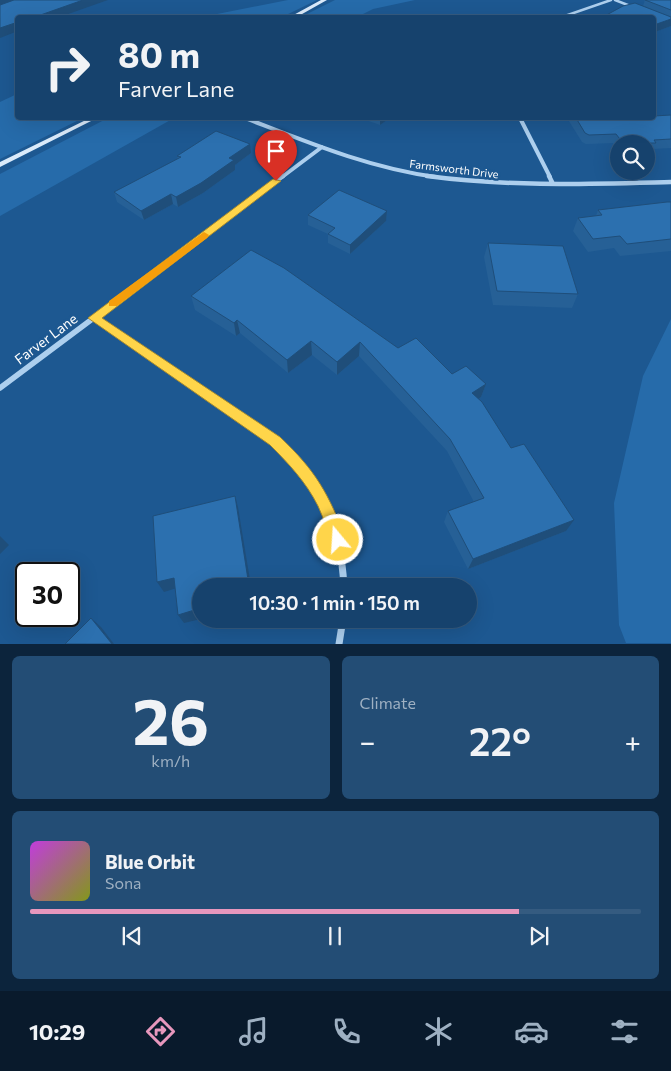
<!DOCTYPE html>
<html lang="en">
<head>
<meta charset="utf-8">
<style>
	:root { --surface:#16426d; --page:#234d75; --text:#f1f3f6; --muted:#9eb0c2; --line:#355b80; --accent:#e797bd }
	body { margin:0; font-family:Commissioner,sans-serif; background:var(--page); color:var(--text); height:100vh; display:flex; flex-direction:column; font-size:19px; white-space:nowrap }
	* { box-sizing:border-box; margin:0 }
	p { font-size:16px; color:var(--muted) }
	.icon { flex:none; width:28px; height:28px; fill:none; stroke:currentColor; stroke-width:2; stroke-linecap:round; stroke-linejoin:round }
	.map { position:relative; height:644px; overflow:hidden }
	.panel { display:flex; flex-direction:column; gap:12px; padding:12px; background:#0c243c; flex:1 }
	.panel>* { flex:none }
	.top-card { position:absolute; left:15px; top:15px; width:641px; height:105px; border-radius:5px; box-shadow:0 5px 20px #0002,0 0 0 1px var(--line); background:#16426d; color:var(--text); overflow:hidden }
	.buttons { position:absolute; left:610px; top:135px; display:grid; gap:10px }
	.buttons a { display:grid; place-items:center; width:45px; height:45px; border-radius:50%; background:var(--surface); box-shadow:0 5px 20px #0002,0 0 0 1px var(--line); font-size:25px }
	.speed { position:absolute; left:15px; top:562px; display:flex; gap:10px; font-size:25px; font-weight:700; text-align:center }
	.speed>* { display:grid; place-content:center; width:65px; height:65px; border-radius:50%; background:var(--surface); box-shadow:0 5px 20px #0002,0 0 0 1px var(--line); line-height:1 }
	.speed .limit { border:2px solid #111; border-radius:8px; background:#fff; color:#111 }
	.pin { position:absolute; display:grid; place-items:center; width:42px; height:42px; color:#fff; margin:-51px -21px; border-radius:50% 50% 50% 0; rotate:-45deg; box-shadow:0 0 5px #0007 }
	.pin .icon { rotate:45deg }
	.me { position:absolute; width:55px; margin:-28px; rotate:342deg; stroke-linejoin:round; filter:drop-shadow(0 0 4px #0008) }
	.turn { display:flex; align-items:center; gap:18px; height:105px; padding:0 20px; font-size:22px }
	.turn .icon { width:65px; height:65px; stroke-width:2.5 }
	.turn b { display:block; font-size:35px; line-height:42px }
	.big { font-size:38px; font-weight:600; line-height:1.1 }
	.panel .card { flex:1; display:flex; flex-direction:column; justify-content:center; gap:8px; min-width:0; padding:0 18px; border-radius:8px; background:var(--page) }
	.panel .dial { align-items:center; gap:0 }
	.dial b { font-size:65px; line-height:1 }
	.song { display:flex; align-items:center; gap:15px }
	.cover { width:60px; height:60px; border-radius:8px; background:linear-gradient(135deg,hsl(290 70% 55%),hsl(70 70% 35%)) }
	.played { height:5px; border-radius:2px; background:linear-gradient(90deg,var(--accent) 80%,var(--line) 80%) }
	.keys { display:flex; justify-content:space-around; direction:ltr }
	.heat { display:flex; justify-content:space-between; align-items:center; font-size:28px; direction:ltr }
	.panel .tiles { flex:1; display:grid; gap:12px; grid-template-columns:1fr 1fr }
	.card:last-child { grid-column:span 2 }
	.trip { position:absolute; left:192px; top:578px; width:285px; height:50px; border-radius:25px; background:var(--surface); box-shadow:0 5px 20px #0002,0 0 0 1px var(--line); font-weight:600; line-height:50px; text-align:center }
	.tabs { display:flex; height:80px; justify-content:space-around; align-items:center; background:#091a2c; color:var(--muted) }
	.tabs .icon { width:35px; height:35px }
	.tabs .active { color:var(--accent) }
	.tabs b { font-size:22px; color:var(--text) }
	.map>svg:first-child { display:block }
	.green { fill:#266baa }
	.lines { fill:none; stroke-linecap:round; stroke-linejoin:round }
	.street-far4 { stroke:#adcfee; stroke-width:2.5 }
	.street-far3 { stroke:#adcfee; stroke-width:4 }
	.street-far2 { stroke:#adcfee; stroke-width:4.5 }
	.street-far1 { stroke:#adcfee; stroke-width:5.5 }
	.street { stroke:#adcfee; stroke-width:7 }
	.secondary { fill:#daeafa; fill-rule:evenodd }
	.wall { fill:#266096 }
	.shaded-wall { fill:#1f4e7a }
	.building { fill:#2c70af; stroke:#1f4e7a }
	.route { fill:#ffd54a; stroke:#a68a30 }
	.slow { fill:#f59e0b }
	.labels { text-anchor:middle; stroke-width:5; stroke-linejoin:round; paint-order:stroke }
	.far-street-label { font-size:11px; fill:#fff; stroke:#1d5891 }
	.street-label { font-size:14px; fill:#fff; stroke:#1d5891 }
</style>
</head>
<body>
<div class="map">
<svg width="671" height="644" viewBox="0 0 671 644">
	<rect width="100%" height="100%" fill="#1d5891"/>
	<path class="green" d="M 288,0 L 317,0 L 282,17 L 202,17 Z
		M 335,0 L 415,0 L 373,9 L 357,17 L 301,17 Z
		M 17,94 L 18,118 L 83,118 L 0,159 L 0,102 Z
		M 108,118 L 174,118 L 0,216 L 0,174 Z
		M 671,319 L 671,643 L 626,643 L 619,625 L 614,503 L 643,376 Z"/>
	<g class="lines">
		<path class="street-far4" d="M 615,0 L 633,7
			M 559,18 L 611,0"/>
		<path class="street-far3" d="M 245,118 C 307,142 369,168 436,177
			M 520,118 L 550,177
			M 282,177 L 322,147"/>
		<path class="street-far2" d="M 427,176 C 508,187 589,184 671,182
			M 549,176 L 553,184
			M 118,300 L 283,176"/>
		<path class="street-far1" d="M 93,318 L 228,408 L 285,453
			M 0,388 L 119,299"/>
		<path class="street" d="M 283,452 C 327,495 340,525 344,586
			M 339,644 L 343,619"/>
		<path class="secondary" d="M 321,0 L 327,0 L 295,18 L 288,18 Z
			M 90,118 L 97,118 L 0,167 L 0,162 Z"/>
	</g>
	<path class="wall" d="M 645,0 L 671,0 L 671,26 L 655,32 L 654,35 L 654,18 L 643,6 Z
		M 671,115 L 671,148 L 653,149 L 652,152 L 646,152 L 646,144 L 619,144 L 619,152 L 613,143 L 586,144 L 582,142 L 567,118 L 654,118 Z
		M 360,118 L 390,118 L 380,125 Z
		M 251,153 L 235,165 L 235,170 L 203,193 L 178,207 L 173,204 L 144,220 L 117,202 L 114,192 L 178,159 L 177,156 Z
		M 671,202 L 671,251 L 620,256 L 614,248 L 588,252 L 573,231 L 578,218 L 596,216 L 598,210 Z
		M 387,211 L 386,221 L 350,254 L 328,243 L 328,234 L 308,225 L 308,215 Z
		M 488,243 L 578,294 L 572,308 L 493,305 L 484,257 Z
		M 191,296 L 398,348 L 452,374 L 486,384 L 481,397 L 478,399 L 566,531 L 468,569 L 444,522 L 448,511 L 474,502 L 447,451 L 359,356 L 337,375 L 312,355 L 288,373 L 240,333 L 236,336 L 195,310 Z"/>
	<path class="shaded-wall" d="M 0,0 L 20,0 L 0,7 Z
		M 83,0 L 108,0 L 57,18 L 32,18 Z
		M 671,19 L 671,26 L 655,32 L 654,35 L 654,25 Z
		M 18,22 L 18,31 L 0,38 L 0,28 Z
		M 380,118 L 390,118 L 380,125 Z
		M 250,144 L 251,153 L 235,165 L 235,170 L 203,193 L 178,207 L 176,197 L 229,158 Z
		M 171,194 L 173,204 L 144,220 L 141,211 Z
		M 387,211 L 386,221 L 350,254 L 350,245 Z
		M 237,320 L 240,333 L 236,336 L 234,323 Z
		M 311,341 L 312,355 L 288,373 L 287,360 Z
		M 360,342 L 359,356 L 337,375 L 337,362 Z
		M 486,384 L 481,397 L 468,406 L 472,393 Z
		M 235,496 L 238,507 L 251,586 L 249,586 Z
		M 574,520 L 566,531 L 468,569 L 473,559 Z
		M 0,536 L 9,545 L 0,554 Z
		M 174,578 L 180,587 L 164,592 L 157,582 Z
		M 201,608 L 201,619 L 184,623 L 178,615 Z
		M 91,618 L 101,627 L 114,644 L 112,644 Z"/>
	<path class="building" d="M 14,0 L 83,0 L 32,18 L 18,18 L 18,22 L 0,28 L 0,5 Z
		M 645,0 L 671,0 L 671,10 Z
		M 635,3 L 671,17 L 671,19 L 654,25 L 654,18 L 601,18 L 623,6 Z
		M 381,15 L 392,18 L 377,18 Z
		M 671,115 L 671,139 L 654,140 L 656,143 L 623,143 L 616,134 L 589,135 L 585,133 L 576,118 L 654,118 L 654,116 Z
		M 216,131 L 250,144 L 229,158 L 234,160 L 201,183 L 176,197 L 171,194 L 141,211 L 114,192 L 181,157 L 177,156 Z
		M 339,190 L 387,211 L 350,245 L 328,234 L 335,228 L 308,215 Z
		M 667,202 L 671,202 L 671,239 L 627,244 L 620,236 L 593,239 L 578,218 L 602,215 L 598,210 Z
		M 488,243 L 563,246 L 578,294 L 497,291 Z
		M 251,250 L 284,268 L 398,348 L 416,338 L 452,374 L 466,366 L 486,384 L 472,393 L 482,402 L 511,448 L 524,444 L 574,520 L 473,559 L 448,511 L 484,498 L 450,439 L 360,342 L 337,362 L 311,341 L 287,360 L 237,320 L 234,323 L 191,296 Z
		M 235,496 L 249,586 L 201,586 L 201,608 L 178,615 L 174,578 L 157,582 L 153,516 Z
		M 91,618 L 112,644 L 65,644 Z"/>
	<path class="route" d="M 273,179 L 281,181 L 102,318 L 280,437 C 316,471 329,494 346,540 L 343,546 L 338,548 L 333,546 C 327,533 324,518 318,506 C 306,482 289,464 270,445 L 88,318 Z"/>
	<path class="slow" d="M 204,232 L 209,235 L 207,238 L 117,306 L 109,306 L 109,301 Z"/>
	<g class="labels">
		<g class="far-street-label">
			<text transform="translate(454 169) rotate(7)" y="4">Farmsworth Drive</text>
		</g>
		<g class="street-label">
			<text transform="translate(46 339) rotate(-37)" y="5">Farver Lane</text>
		</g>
	</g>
</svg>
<div class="buttons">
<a><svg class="icon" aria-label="search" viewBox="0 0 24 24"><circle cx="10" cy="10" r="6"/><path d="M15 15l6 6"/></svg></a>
</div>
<div class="speed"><div class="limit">30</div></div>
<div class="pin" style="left:276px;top:181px;background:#d93025"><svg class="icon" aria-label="arrive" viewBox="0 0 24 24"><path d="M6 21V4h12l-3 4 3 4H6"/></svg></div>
<svg class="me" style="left:338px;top:540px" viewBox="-20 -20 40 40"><circle r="17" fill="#ffd54a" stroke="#fff" stroke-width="3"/><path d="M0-11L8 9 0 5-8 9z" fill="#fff"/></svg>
<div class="trip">10:30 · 1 min · 150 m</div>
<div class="top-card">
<div class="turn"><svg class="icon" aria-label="right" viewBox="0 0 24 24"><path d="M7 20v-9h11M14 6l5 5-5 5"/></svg><div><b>80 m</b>Farver Lane</div></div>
</div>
</div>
<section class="panel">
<div class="tiles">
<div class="card dial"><b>26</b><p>km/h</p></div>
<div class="card"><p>Climate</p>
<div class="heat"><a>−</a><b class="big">22°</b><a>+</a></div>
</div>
<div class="card">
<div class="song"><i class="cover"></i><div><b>Blue Orbit</b><p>Sona</p></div></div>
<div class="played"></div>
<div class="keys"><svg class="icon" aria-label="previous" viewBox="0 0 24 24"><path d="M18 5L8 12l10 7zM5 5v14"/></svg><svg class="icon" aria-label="pause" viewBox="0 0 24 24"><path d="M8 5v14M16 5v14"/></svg><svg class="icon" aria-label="next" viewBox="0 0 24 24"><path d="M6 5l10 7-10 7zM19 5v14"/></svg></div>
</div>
</div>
</section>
<nav class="tabs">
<b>10:29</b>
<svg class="icon active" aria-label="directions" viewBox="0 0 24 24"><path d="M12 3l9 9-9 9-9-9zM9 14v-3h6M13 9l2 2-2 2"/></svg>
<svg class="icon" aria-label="music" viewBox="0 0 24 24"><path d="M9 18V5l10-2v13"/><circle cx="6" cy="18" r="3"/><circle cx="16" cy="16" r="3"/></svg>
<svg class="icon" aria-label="phone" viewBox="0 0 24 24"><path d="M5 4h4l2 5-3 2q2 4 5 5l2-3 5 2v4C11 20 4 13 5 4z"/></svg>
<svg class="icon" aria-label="climate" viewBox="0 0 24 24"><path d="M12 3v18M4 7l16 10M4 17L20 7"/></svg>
<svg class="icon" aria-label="car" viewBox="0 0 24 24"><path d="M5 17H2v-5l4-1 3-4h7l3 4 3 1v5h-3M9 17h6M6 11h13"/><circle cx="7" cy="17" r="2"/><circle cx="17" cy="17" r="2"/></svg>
<svg class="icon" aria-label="filters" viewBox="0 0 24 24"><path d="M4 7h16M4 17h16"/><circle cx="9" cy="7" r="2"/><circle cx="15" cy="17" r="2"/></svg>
</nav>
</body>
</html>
